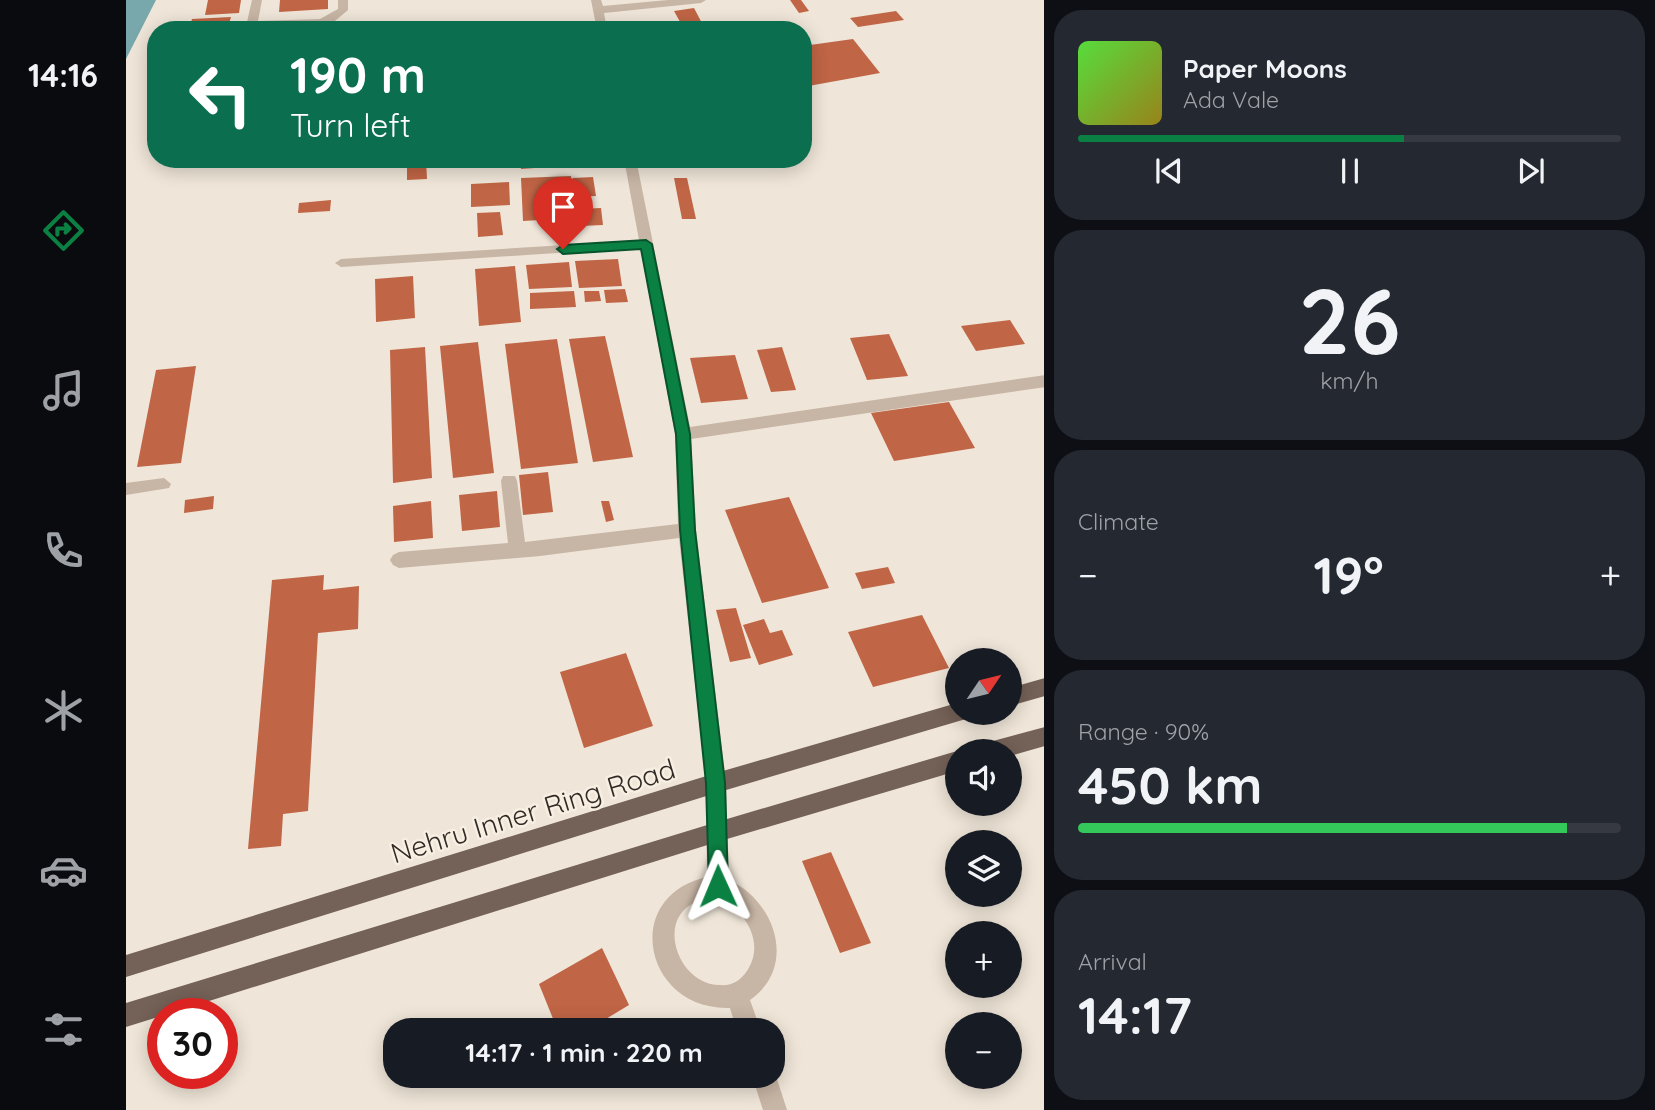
<!DOCTYPE html>
<html lang="en">
<head>
<meta charset="utf-8">
<style>
	:root { --surface:#171b24; --page:#242831; --text:#f1f3f6; --muted:#9ea1a6; --line:#363941; --accent:#0b8043 }
	body { margin:0; font-family:Quicksand,sans-serif; background:var(--page); color:var(--text); height:100vh; display:flex; flex-direction:column; font-size:26px; white-space:nowrap }
	* { box-sizing:border-box; margin:0 }
	p { font-size:23px; color:var(--muted) }
	.icon { flex:none; width:38px; height:38px; fill:none; stroke:currentColor; stroke-width:2; stroke-linecap:round; stroke-linejoin:round }
	.map { position:relative; flex:1; overflow:hidden }
	.drawer { display:flex; flex-direction:column; gap:10px; padding:10px; background:#0d0f14; width:611px }
	.drawer>* { flex:none }
	.top-card { position:absolute; left:21px; top:21px; width:665px; height:147px; border-radius:28px; box-shadow:0 4px 18px #0003; background:#0b6e4f; color:#fff; overflow:hidden }
	.needle { width:46px; rotate:55deg }
	.controls { position:absolute; left:819px; top:648px; display:grid; gap:14px }
	.controls a { display:grid; place-items:center; width:77px; height:77px; border-radius:50%; background:var(--surface); box-shadow:0 4px 18px #0003; font-size:35px }
	.speed { position:absolute; left:21px; top:998px; display:flex; gap:14px; font-size:35px; font-weight:700; text-align:center }
	.speed>* { display:grid; place-content:center; width:91px; height:91px; border-radius:50%; background:var(--surface); box-shadow:0 4px 18px #0003; line-height:1 }
	.speed .limit { border:10px solid #d22; background:#fff; color:#111 }
	.pin { position:absolute; display:grid; place-items:center; width:60px; height:60px; color:#fff; margin:-72px -30px; border-radius:50% 50% 50% 0; rotate:-45deg; box-shadow:0 0 7px #0007 }
	.pin .icon { rotate:45deg }
	.me { position:absolute; width:77px; margin:-38px; rotate:359deg; stroke-linejoin:round; filter:drop-shadow(0 0 5px #0008) }
	.turn { display:flex; align-items:center; gap:24px; height:147px; padding:0 28px; font-size:32px }
	.turn .icon { width:91px; height:91px; stroke-width:2.5 }
	.turn b { display:block; font-size:49px; line-height:60px }
	.big { font-size:52px; font-weight:800; line-height:1.1 }
	.drawer .widget { flex:1; display:flex; flex-direction:column; justify-content:center; gap:10px; min-width:0; padding:0 24px; border-radius:28px; background:var(--page) }
	.drawer .dial { align-items:center; gap:0 }
	.dial b { font-size:91px; line-height:1 }
	.song { display:flex; align-items:center; gap:21px }
	.cover { width:84px; height:84px; border-radius:10px; background:linear-gradient(135deg,hsl(110 70% 55%),hsl(50 70% 35%)) }
	.played { height:7px; border-radius:4px; background:linear-gradient(90deg,var(--accent) 60%,var(--line) 60%) }
	.keys { display:flex; justify-content:space-around; direction:ltr }
	.heat { display:flex; justify-content:space-between; align-items:center; font-size:38px; direction:ltr }
	.charge { height:10px; border-radius:5px; background:linear-gradient(90deg,#34c759 90%,var(--line) 0) }
	.trip { position:absolute; left:257px; top:1018px; width:402px; height:70px; border-radius:28px; background:var(--surface); box-shadow:0 4px 18px #0003; font-weight:800; line-height:70px; text-align:center }
	main { display:flex; flex:1; min-height:0 }
	.menu { display:flex; flex-direction:column; width:126px; justify-content:space-around; align-items:center; background:#090b0e; color:var(--muted) }
	.menu .icon { width:49px; height:49px }
	.menu .current { color:var(--accent) }
	.menu b { font-size:32px; color:var(--text) }
	.map>svg:first-child { display:block }
	.water { fill:#78a8ab }
	.building { fill:#c06545 }
	.lines { fill:none; stroke-linecap:round; stroke-linejoin:round }
	.lane { fill:#c7b5a5; fill-rule:evenodd }
	.street { fill:#c7b5a5; fill-rule:evenodd }
	.primary { fill:#746157; fill-rule:evenodd }
	.route { fill:#0b8043; stroke:#07532c; stroke-width:2 }
	.labels { text-anchor:middle; stroke-width:5; stroke-linejoin:round; paint-order:stroke }
	.near-street-label { font-size:28px; fill:#322a26; stroke:#f8efe3 }
</style>
</head>
<body>
<main>
<nav class="menu">
<b>14:16</b>
<svg class="icon current" aria-label="directions" viewBox="0 0 24 24"><path d="M12 3l9 9-9 9-9-9zM9 14v-3h6M13 9l2 2-2 2"/></svg>
<svg class="icon" aria-label="music" viewBox="0 0 24 24"><path d="M9 18V5l10-2v13"/><circle cx="6" cy="18" r="3"/><circle cx="16" cy="16" r="3"/></svg>
<svg class="icon" aria-label="phone" viewBox="0 0 24 24"><path d="M5 4h4l2 5-3 2q2 4 5 5l2-3 5 2v4C11 20 4 13 5 4z"/></svg>
<svg class="icon" aria-label="climate" viewBox="0 0 24 24"><path d="M12 3v18M4 7l16 10M4 17L20 7"/></svg>
<svg class="icon" aria-label="car" viewBox="0 0 24 24"><path d="M5 17H2v-5l4-1 3-4h7l3 4 3 1v5h-3M9 17h6M6 11h13"/><circle cx="7" cy="17" r="2"/><circle cx="17" cy="17" r="2"/></svg>
<svg class="icon" aria-label="filters" viewBox="0 0 24 24"><path d="M4 7h16M4 17h16"/><circle cx="9" cy="7" r="2"/><circle cx="15" cy="17" r="2"/></svg>
</nav>
<div class="map">
<svg width="919" height="1110" viewBox="0 0 919 1110">
	<rect width="100%" height="100%" fill="#efe5d8"/>
	<path class="water" d="M 0,0 L 30,0 L 0,59 Z"/>
	<path class="building" d="M 82,0 L 115,0 L 113,13 L 79,15 Z
		M 154,0 L 202,0 L 202,9 L 153,12 Z
		M 664,0 L 675,0 L 683,11 L 673,13 Z
		M 568,8 L 578,27 L 558,29 L 548,11 Z
		M 770,11 L 778,20 L 732,27 L 724,18 Z
		M 105,17 L 102,27 L 63,29 L 66,19 Z
		M 727,39 L 754,73 L 677,87 L 677,46 Z
		M 281,159 L 300,159 L 301,179 L 281,180 Z
		M 394,159 L 421,159 L 422,167 L 395,169 Z
		M 445,176 L 449,218 L 397,221 L 395,178 Z
		M 467,177 L 470,196 L 449,197 L 447,178 Z
		M 548,178 L 561,178 L 570,219 L 556,219 Z
		M 383,182 L 384,205 L 345,207 L 345,184 Z
		M 205,200 L 204,211 L 172,213 L 173,203 Z
		M 475,208 L 477,225 L 455,226 L 452,209 Z
		M 374,212 L 377,235 L 352,237 L 351,213 Z
		M 492,259 L 496,286 L 453,288 L 449,261 Z
		M 443,262 L 446,287 L 403,289 L 400,265 Z
		M 389,266 L 395,322 L 353,326 L 349,269 Z
		M 287,276 L 289,318 L 250,322 L 249,279 Z
		M 499,289 L 502,302 L 480,303 L 478,290 Z
		M 448,291 L 450,307 L 404,309 L 404,293 Z
		M 458,291 L 473,291 L 475,301 L 459,302 Z
		M 884,320 L 899,344 L 850,351 L 835,326 Z
		M 763,334 L 782,376 L 741,380 L 724,338 Z
		M 479,336 L 507,457 L 467,462 L 443,339 Z
		M 431,339 L 452,463 L 395,469 L 379,344 Z
		M 352,342 L 368,473 L 327,478 L 314,346 Z
		M 299,347 L 306,478 L 267,483 L 264,350 Z
		M 656,347 L 670,390 L 645,392 L 631,350 Z
		M 609,355 L 622,399 L 575,403 L 564,358 Z
		M 70,366 L 55,463 L 11,467 L 30,370 Z
		M 823,402 L 849,448 L 768,461 L 745,413 Z
		M 422,472 L 427,512 L 397,515 L 393,475 Z
		M 371,491 L 374,527 L 336,531 L 333,495 Z
		M 88,496 L 87,509 L 58,513 L 59,500 Z
		M 663,497 L 703,588 L 636,603 L 599,510 Z
		M 305,501 L 307,538 L 268,542 L 267,506 Z
		M 475,501 L 483,501 L 488,520 L 480,522 Z
		M 762,567 L 769,583 L 736,589 L 729,573 Z
		M 198,575 L 197,590 L 233,586 L 232,629 L 192,633 L 182,811 L 157,814 L 155,846 L 122,849 L 146,580 Z
		M 610,608 L 625,658 L 604,662 L 590,610 Z
		M 796,615 L 823,668 L 747,687 L 722,632 Z
		M 638,619 L 644,633 L 656,630 L 667,655 L 633,665 L 617,625 Z
		M 500,653 L 527,726 L 458,748 L 434,672 Z
		M 705,852 L 745,943 L 714,953 L 676,861 Z
		M 476,948 L 503,1005 L 460,1031 L 432,1031 L 413,984 Z"/>
	<g class="lines">
		<path class="lane" d="M 520,240 L 524,241 L 524,247 L 215,267 L 209,263 L 215,259 Z
			M 38,478 L 45,484 L 43,488 L 0,495 L 0,483 Z"/>
		<path class="street" d="M 126,0 L 136,0 L 132,21 L 194,19 L 212,9 L 212,0 L 222,0 L 222,10 L 209,21 L 195,25 L 105,30 L 121,22 Z
			M 465,0 L 475,0 L 477,6 L 542,0 L 580,0 L 575,3 L 478,13 L 481,30 L 471,30 Z
			M 498,159 L 510,159 L 564,427 L 919,375 L 919,387 L 565,439 L 570,530 L 600,783 L 603,880 C 649,901 672,966 624,1000 L 635,1031 L 611,1031 L 604,1008 C 518,1011 494,896 581,877 L 580,783 L 553,538 L 414,556 L 273,568 L 267,565 L 264,560 L 267,555 L 273,552 L 382,543 L 375,481 L 377,476 L 389,476 L 391,481 L 399,542 L 552,524 L 549,434 ZM 591,897 C 619,910 640,942 621,971 C 614,981 606,986 594,985 C 552,985 529,919 570,902 C 576,899 585,898 591,897 Z
			M 648,1070 L 661,1110 L 637,1110 L 626,1076 L 648,1076 Z"/>
		<path class="primary" d="M 919,678 L 919,696 L 884,706 L 884,688 Z
			M 831,703 L 831,712 L 843,712 L 840,719 L 833,721 L 590,793 L 0,977 L 0,955 L 590,773 Z
			M 919,727 L 919,746 L 884,756 L 884,751 L 857,751 L 860,744 L 867,741 Z
			M 831,751 L 831,771 L 591,842 L 0,1027 L 0,1003 L 591,822 Z"/>
	</g>
	<path class="route" d="M 520,240 L 526,244 L 564,434 L 569,530 L 599,783 L 602,886 L 599,893 L 592,896 L 585,893 L 583,886 L 580,783 L 554,530 L 550,434 L 515,249 L 437,254 L 431,249 L 437,245 Z"/>
	<g class="labels">
		<g class="near-street-label">
			<text transform="translate(407 811) rotate(-17)" y="10">Nehru Inner Ring Road</text>
		</g>
	</g>
</svg>
<div class="controls">
<a><svg class="needle" viewBox="-14 -14 28 28"><path d="M0-13l5 13h-10z" fill="#e53935"/><path d="M0 13l5-13h-10z" fill="#9ea1a6"/></svg></a>
<a><svg class="icon" aria-label="sound" viewBox="0 0 24 24"><path d="M4 9h4l5-4v14l-5-4H4zM17 9q2 3 0 6"/></svg></a>
<a><svg class="icon" aria-label="layers" viewBox="0 0 24 24"><path d="M12 4l9 5-9 5-9-5zM3 14l9 5 9-5"/></svg></a>
<a>+</a>
<a>−</a>
</div>
<div class="speed"><div class="limit">30</div></div>
<div class="pin" style="left:437px;top:249px;background:#d93025"><svg class="icon" aria-label="arrive" viewBox="0 0 24 24"><path d="M6 21V4h12l-3 4 3 4H6"/></svg></div>
<svg class="me" style="left:592px;top:886px" viewBox="-20 -20 40 40"><path d="M0-17L14 15 0 8-14 15z" fill="#0b8043" stroke="#fff" stroke-width="4"/></svg>
<div class="trip">14:17 · 1 min · 220 m</div>
<div class="top-card">
<div class="turn"><svg class="icon" aria-label="left" viewBox="0 0 24 24"><path d="M17 20v-9H6M10 6l-5 5 5 5"/></svg><div><b>190 m</b>Turn left</div></div>
</div>
</div>
<section class="drawer">
<div class="widget">
<div class="song"><i class="cover"></i><div><b>Paper Moons</b><p>Ada Vale</p></div></div>
<div class="played"></div>
<div class="keys"><svg class="icon" aria-label="previous" viewBox="0 0 24 24"><path d="M18 5L8 12l10 7zM5 5v14"/></svg><svg class="icon" aria-label="pause" viewBox="0 0 24 24"><path d="M8 5v14M16 5v14"/></svg><svg class="icon" aria-label="next" viewBox="0 0 24 24"><path d="M6 5l10 7-10 7zM19 5v14"/></svg></div>
</div>
<div class="widget dial"><b>26</b><p>km/h</p></div>
<div class="widget"><p>Climate</p>
<div class="heat"><a>−</a><b class="big">19°</b><a>+</a></div>
</div>
<div class="widget"><p>Range · 90%</p><b class="big">450 km</b><div class="charge"></div></div>
<div class="widget"><p>Arrival</p><b class="big">14:17</b></div>
</section>
</main>
</body>
</html>
